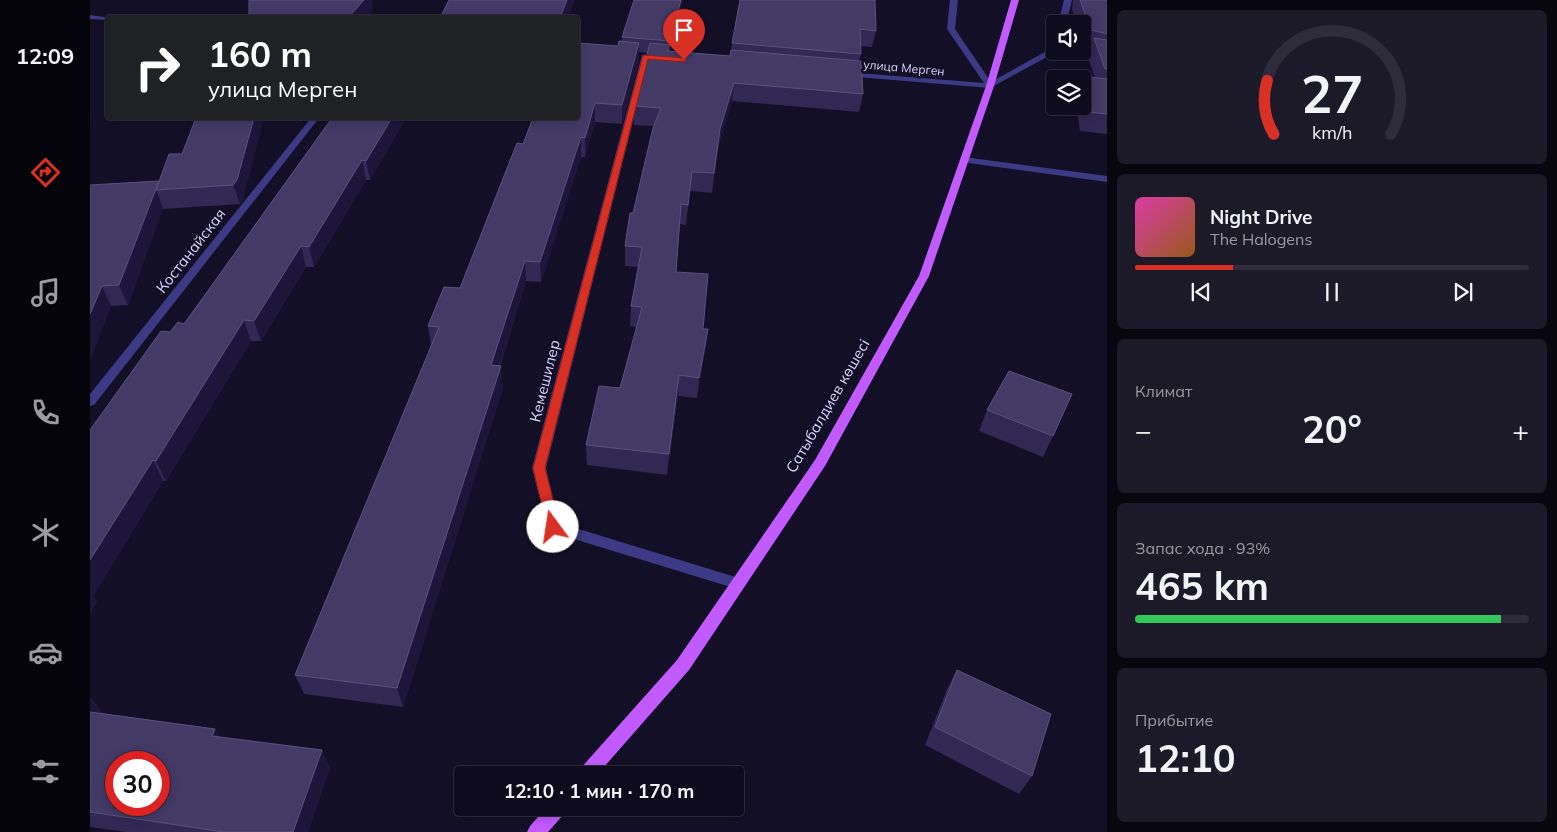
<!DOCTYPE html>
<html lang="ru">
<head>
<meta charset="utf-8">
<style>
	:root { --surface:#0e0b1c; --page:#1c1929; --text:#f1f3f6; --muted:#9b9ba3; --line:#2e2b3b; --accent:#d93025 }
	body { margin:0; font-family:Mulish,sans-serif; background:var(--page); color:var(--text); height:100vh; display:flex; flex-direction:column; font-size:19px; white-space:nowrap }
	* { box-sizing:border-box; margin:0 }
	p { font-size:16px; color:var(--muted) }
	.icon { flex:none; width:28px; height:28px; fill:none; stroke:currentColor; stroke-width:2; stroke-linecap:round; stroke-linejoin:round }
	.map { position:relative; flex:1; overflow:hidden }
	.details { display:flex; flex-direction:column; gap:10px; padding:10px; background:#08060f; width:450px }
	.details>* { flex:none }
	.top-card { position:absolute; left:15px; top:15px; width:475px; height:105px; border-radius:5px; box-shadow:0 2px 12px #0003,0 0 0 1px var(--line); background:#202124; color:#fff; overflow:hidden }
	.buttons { position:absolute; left:956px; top:15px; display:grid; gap:10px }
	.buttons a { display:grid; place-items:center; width:45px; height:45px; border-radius:5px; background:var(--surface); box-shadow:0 2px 12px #0003,0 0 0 1px var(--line); font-size:25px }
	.speed { position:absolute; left:15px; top:751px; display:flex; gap:10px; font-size:25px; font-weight:700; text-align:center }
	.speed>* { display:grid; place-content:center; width:65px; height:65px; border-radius:50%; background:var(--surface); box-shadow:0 2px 12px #0003,0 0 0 1px var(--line); line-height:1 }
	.speed .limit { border:8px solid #d22; background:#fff; color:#111 }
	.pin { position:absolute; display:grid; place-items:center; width:42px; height:42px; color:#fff; margin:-51px -21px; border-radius:50% 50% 50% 0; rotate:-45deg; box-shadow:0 0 5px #0007 }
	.pin .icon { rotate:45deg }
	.me { position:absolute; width:55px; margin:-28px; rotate:346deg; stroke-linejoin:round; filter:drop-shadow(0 0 4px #0008) }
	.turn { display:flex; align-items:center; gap:18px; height:105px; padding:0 20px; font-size:22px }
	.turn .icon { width:65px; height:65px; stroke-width:2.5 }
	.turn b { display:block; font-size:35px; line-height:42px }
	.big { font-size:38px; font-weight:700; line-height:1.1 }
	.details .tile { flex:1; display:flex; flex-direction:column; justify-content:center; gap:8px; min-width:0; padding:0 18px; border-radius:8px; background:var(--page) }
	.details .dial { align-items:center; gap:0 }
	.dial svg { height:130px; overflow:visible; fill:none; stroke:var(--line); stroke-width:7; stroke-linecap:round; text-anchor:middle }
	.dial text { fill:var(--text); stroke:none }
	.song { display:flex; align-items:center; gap:15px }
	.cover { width:60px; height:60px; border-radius:8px; background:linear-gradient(135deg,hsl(320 70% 55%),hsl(30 70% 35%)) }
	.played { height:5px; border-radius:2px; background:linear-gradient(90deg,var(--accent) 25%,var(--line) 25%) }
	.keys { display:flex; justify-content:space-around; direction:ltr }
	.heat { display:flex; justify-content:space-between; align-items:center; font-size:28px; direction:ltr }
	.charge { height:8px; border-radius:4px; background:linear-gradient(90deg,#34c759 93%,var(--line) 0) }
	.trip { position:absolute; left:364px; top:766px; width:290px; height:50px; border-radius:5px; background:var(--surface); box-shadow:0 2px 12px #0003,0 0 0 1px var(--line); font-weight:700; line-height:50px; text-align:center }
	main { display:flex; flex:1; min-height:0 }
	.menu { display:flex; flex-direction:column; width:90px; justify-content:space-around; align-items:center; background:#06040b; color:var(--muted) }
	.menu .icon { width:35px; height:35px }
	.menu .active { color:var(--accent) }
	.menu b { font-size:22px; color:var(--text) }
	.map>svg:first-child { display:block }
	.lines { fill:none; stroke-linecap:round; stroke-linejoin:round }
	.street { fill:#3d3a85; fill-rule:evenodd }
	.primary { fill:#c25bff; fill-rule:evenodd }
	.wall { fill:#312854 }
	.shaded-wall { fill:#1d163a }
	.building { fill:#433a66; stroke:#5a527e; fill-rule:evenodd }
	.route { fill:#d93025; stroke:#8d1f18 }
	.labels { text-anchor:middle; stroke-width:5; stroke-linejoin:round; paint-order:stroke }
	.far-street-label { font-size:12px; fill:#d9d4ff; stroke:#130f26 }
	.street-label { font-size:15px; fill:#d9d4ff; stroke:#130f26 }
</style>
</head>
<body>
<main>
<nav class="menu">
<b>12:09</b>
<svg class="icon active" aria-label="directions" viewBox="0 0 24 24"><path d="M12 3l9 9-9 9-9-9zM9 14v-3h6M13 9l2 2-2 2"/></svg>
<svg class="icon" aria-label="music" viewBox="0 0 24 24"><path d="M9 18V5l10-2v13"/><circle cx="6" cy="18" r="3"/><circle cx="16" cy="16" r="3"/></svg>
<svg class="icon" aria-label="phone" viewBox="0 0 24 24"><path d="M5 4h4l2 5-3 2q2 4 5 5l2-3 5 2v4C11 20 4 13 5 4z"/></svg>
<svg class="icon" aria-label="climate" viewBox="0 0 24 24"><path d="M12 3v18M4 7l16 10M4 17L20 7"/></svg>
<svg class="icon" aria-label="car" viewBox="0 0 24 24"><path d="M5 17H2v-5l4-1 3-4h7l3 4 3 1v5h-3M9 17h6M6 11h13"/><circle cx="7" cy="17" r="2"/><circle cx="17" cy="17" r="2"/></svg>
<svg class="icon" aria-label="filters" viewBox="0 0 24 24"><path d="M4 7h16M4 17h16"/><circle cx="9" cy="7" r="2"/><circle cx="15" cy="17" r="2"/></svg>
</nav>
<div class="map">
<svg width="1017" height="832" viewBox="0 0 1017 832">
	<rect width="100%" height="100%" fill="#130f26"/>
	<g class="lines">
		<path class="street" d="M 860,0 L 868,0 L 865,29 L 901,82 L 962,48 L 965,48 L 965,51 L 968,51 L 900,88 L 755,76 L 751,74 L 755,72 L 894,83 L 857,29 Z
			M 974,0 L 982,0 L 976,24 L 968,24 Z
			M 0,15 L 21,18 L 18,18 L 18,20 L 0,19 Z
			M 992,49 L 1017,53 L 1017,57 L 983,51 L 992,51 Z
			M 552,55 L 559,57 L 456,468 L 469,523 L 652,579 L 654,583 L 652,587 L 647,589 L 458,531 L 442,468 Z
			M 221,118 L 229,118 L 4,405 L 0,406 L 0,394 Z
			M 874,157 L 1017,176 L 1017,182 L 871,162 L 871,158 Z"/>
		<path class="primary" d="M 921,0 L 929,0 L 904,86 L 839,276 L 735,466 L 599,670 L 507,775 L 487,775 L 490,769 L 587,660 L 725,460 L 829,276 L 896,86 Z
			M 456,808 L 477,808 L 474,814 L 458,832 L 437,832 L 440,826 Z"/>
	</g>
	<path class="wall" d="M 544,0 L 593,0 L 580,51 L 640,56 L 641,50 L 650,0 L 786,31 L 782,47 L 770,46 L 771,54 L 769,60 L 773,94 L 769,112 L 642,101 L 628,148 L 622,193 L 600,191 L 596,225 L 590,224 L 586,272 L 613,329 L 618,329 L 615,350 L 607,398 L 588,396 L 577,475 L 497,465 L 496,445 L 530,388 L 546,327 L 540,326 L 541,306 L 548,267 L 535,266 L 535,246 L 564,126 L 544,125 L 544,106 L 558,53 L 549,52 L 549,61 L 532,124 L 505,122 L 495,157 L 491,157 L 451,282 L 436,281 L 410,366 L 413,387 L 313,707 L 214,694 L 205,675 L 341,346 L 338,326 L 370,288 L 433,144 L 532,41 L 532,37 Z
		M 983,0 L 1017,0 L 1017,134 L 990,131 L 986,106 L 992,106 L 992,79 L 990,79 L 991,76 L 1005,78 L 997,55 L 1000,49 L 995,48 L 992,41 L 992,24 L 986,24 L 982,9 Z
		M 106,118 L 153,200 L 150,204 L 73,209 L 73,208 L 38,305 L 21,306 L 0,360 L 0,185 L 69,182 L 92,154 Z
		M 242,118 L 316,118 L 280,180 L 276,180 L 224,267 L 216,267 L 171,341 L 161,341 L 76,481 L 73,481 L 3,596 L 7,602 L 0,613 L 0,430 L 80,332 L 94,324 Z
		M 897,410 L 963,436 L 953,457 L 889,431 Z
		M 867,670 L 942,776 L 929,794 L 835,745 L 857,689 Z
		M 0,697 L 12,713 L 11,713 L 125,729 L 129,737 L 232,750 L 240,768 L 218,832 L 36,832 L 0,827 Z"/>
	<path class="shaded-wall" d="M 274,0 L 282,0 L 283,10 L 277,18 L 258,18 Z
		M 477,0 L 485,0 L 478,18 L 470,18 Z
		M 591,0 L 593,0 L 580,55 L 580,41 Z
		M 549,43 L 549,61 L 532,124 L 532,105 Z
		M 644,83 L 642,101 L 628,148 L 622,193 L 630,129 Z
		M 505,103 L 505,122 L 495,157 L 495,138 Z
		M 164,118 L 174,118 L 153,200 L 150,204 L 143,185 Z
		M 302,118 L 316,118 L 280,180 L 276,161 Z
		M 491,137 L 491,157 L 451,282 L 450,262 Z
		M 272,160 L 276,180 L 224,267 L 219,247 Z
		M 69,181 L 72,189 L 66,190 L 73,208 L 38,305 L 29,285 Z
		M 211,246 L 216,267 L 171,341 L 164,321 Z
		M 435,261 L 436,281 L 403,386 L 401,365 Z
		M 12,286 L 21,306 L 0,360 L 0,314 Z
		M 154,320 L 161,341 L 76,481 L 66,461 Z
		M 618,329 L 615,350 L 607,398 L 609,378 Z
		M 411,366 L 413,387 L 313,707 L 307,688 Z
		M 589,375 L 588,396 L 577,475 L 579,454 Z
		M 63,460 L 73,481 L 3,596 L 7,602 L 0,613 L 0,560 Z
		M 0,697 L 12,713 L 3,729 L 0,725 Z
		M 125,729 L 136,748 L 122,736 Z
		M 232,750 L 240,768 L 218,832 L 203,832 Z"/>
	<path class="building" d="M 159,0 L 274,0 L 258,18 L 159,18 Z
		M 359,0 L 477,0 L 470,18 L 350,18 Z
		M 544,0 L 591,0 L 580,41 L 532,37 Z
		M 650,0 L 785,0 L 786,31 L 770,29 L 771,54 L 642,43 Z
		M 990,0 L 1017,0 L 1017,34 L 1001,30 Z
		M 1004,38 L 1017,40 L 1017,69 L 1015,69 Z
		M 529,41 L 549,43 L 532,105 L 505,103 L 495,138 L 491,137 L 450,262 L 435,261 L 401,365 L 411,366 L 307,688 L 205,675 L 349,327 L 338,326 L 354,287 L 370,288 L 427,143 L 433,144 L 443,118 L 488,118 L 488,43 L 528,46 Z
		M 560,43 L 579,45 L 577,51 L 640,56 L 641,50 L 771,61 L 773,94 L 644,83 L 630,129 L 624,173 L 602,172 L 598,205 L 591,204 L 586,272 L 618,274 L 613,329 L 618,329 L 609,378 L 589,375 L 579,454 L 496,445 L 509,386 L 530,388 L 552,307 L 541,306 L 552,247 L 535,246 L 540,213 L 543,213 L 563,128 L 571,108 L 544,106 Z
		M 991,76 L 1017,79 L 1017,114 L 997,112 L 992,85 L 992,79 L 991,79 Z
		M 106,118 L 164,118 L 147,180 L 143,185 L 66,190 L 79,154 L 92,154 Z
		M 242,118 L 302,118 L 276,161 L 272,160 L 219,247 L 211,246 L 164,321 L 154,320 L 66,461 L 63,460 L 0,560 L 0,430 L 71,331 L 80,332 L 88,322 L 94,324 Z
		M 69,181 L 29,285 L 12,286 L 0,314 L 0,185 Z
		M 919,371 L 982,394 L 963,436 L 897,410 Z
		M 867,670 L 961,714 L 942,776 L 845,727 Z
		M 0,712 L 125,729 L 122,736 L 232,750 L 203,832 L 134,832 L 0,812 ZM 26,762 L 69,762 L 69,805 L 26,805 Z"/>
	<path class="route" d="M 553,55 L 594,58 L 597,60 L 594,62 L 558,59 L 455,468 L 470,527 L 468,530 L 459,530 L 457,527 L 443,468 Z"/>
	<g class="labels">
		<g class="far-street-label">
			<text transform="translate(814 68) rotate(5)" y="4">улица Мерген</text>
		</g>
		<g class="street-label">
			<text transform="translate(101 251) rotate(-52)" y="5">Костанайская</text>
			<text transform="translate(455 381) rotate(-76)" y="5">Кемешилер</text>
			<text transform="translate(738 406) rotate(-60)" y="5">Сатыбалдиев көшесі</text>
		</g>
	</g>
</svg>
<div class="buttons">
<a><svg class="icon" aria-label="sound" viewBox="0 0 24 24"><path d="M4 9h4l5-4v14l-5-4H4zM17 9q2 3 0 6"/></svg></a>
<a><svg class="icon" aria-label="layers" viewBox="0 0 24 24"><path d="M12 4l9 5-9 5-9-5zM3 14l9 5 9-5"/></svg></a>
</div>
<div class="speed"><div class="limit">30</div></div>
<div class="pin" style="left:594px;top:60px;background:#d93025"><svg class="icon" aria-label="arrive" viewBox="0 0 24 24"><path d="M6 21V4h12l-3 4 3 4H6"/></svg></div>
<svg class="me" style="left:463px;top:527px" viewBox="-20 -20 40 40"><circle r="19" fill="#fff"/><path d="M0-13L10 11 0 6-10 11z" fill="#d93025"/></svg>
<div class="trip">12:10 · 1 мин · 170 m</div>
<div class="top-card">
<div class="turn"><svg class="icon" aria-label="right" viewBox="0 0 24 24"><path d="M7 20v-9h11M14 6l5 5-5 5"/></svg><div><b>160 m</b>улица Мерген</div></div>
</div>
</div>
<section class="details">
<div class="tile dial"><svg viewBox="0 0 100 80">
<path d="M14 69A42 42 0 1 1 86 69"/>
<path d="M14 69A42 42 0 0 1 10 36" stroke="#d93025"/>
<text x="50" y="56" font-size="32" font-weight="700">27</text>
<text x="50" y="72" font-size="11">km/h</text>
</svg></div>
<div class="tile">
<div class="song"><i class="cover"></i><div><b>Night Drive</b><p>The Halogens</p></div></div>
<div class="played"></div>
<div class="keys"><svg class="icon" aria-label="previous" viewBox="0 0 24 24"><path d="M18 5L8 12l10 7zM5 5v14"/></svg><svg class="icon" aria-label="pause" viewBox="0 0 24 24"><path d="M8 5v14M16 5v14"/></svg><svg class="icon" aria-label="next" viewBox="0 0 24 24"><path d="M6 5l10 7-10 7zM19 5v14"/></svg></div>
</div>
<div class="tile"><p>Климат</p>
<div class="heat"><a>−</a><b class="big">20°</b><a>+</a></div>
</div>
<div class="tile"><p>Запас хода · 93%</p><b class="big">465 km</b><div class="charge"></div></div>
<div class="tile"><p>Прибытие</p><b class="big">12:10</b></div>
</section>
</main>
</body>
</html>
